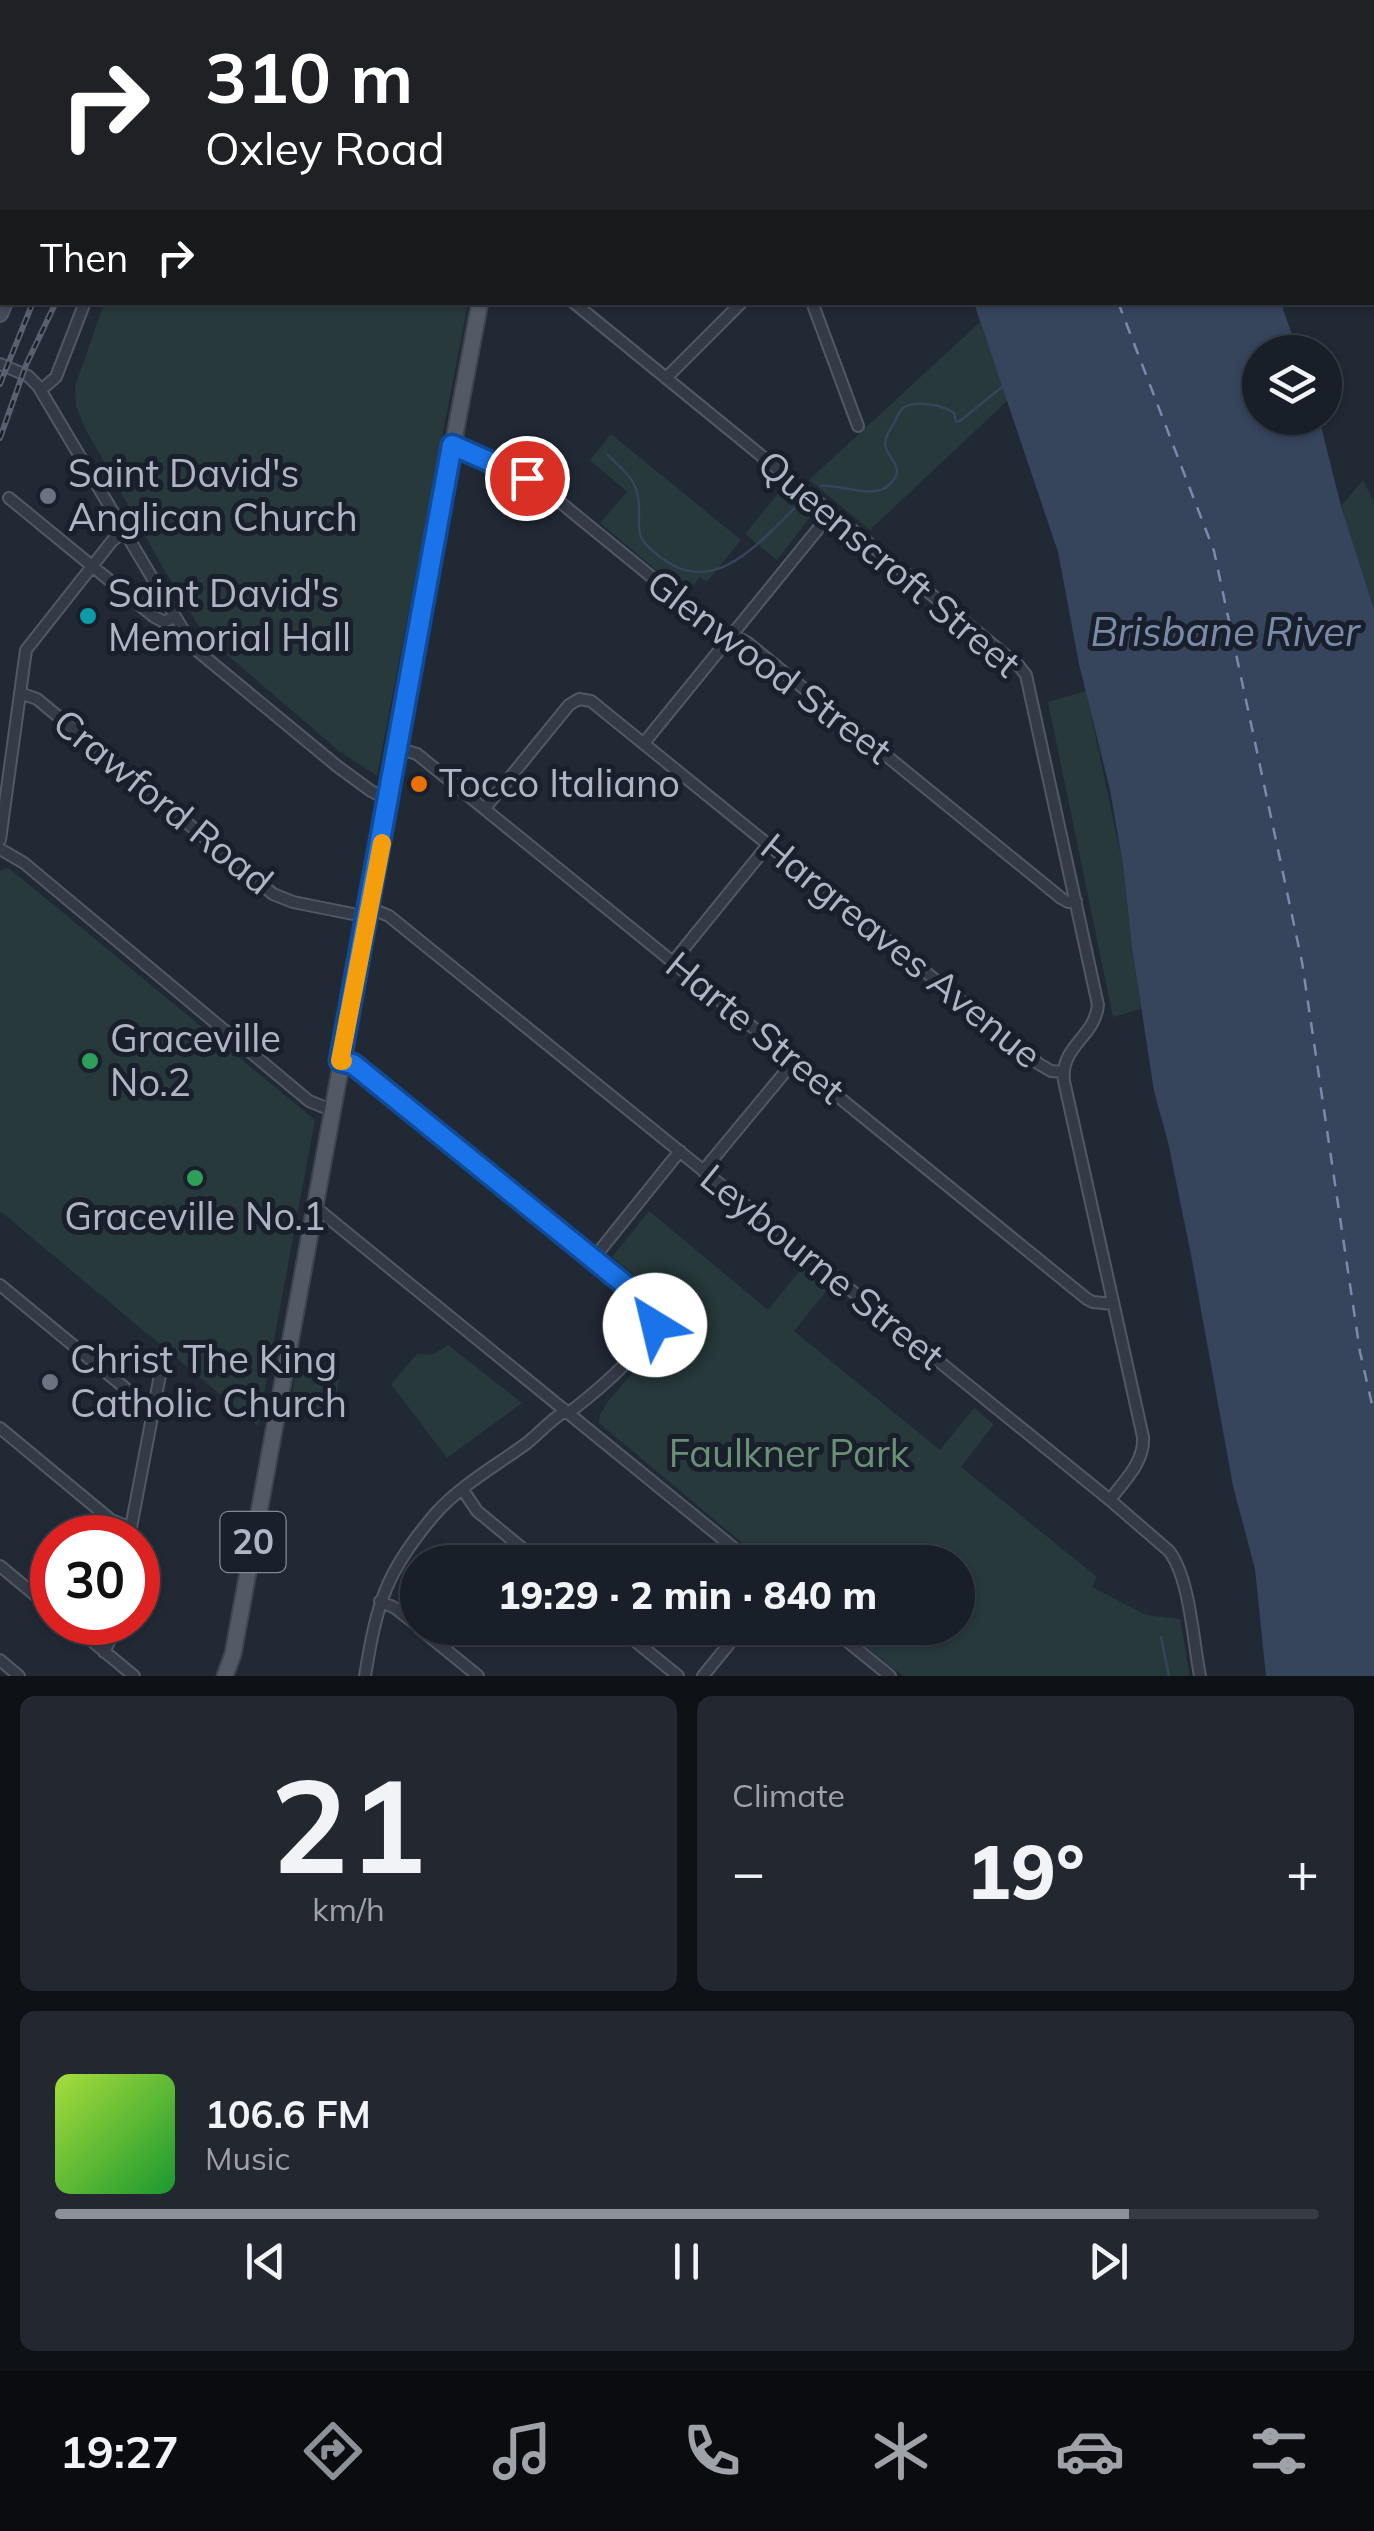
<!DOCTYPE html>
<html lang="en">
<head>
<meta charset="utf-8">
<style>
	:root { --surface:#191f28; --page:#222730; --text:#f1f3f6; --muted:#9fa2a8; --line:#373d45; --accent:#8c9099 }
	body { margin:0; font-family:Mulish,sans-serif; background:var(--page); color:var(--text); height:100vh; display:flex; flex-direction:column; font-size:38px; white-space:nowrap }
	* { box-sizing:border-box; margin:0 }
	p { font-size:32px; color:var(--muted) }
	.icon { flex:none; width:55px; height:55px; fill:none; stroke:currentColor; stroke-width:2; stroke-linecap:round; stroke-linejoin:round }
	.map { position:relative; height:1676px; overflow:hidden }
	.details { display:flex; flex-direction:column; gap:20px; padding:20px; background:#0e1116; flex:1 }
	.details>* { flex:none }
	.top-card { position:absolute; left:0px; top:0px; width:1375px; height:305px; box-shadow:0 2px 8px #0004,0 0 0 2px var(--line); background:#202124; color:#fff; overflow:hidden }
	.controls { position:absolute; left:1242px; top:335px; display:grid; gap:20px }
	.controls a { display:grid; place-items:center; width:100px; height:100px; border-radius:50%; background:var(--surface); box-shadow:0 2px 8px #0004,0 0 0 2px var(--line); font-size:50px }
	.speed { position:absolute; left:30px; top:1515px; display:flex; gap:20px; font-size:50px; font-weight:700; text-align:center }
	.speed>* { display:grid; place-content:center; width:130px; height:130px; border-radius:50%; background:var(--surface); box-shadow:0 2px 8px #0004,0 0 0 2px var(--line); line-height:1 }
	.speed .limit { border:15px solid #d22; background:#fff; color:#111 }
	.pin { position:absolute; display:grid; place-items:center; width:85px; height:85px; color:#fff; margin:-42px; border:5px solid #fff; border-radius:50%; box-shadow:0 2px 10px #0007 }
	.me { position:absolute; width:110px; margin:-55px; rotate:324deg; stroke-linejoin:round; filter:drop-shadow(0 0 8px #0008) }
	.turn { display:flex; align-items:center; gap:35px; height:210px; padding:0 40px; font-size:45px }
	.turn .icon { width:130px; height:130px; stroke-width:2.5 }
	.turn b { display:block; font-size:70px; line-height:85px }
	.then { display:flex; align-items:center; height:95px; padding:0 40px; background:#0003; gap:20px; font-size:38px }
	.big { font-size:75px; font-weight:800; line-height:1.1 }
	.details .widget { flex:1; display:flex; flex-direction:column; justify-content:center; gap:15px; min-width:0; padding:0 35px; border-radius:15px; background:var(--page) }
	.details .dial { align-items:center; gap:0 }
	.dial b { font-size:130px; line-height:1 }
	.song { display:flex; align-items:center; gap:30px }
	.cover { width:120px; height:120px; border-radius:15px; background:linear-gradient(135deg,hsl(80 70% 55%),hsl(130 70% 35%)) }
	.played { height:10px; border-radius:5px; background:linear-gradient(90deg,var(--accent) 85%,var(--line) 85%) }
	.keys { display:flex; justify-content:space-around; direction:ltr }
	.heat { display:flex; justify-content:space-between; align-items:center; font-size:55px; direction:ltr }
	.details .tiles { flex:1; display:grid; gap:20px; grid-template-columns:1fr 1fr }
	.widget:last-child { grid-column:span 2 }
	.trip { position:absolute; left:400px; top:1545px; width:575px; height:100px; border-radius:50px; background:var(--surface); box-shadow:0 2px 8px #0004,0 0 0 2px var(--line); font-weight:800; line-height:100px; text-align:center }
	.tabs { display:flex; height:160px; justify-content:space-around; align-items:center; background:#0a0c10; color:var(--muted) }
	.tabs .icon { width:70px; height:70px }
	.tabs .current { color:var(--accent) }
	.tabs b { font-size:45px; color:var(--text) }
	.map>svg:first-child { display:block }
	.green { fill:#27393b }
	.water { fill:#36445c }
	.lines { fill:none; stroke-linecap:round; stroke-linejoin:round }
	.stream { stroke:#36445c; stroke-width:2.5 }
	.ferry { stroke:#798baa; stroke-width:2.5; stroke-dasharray:12 10; stroke-linecap:butt }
	.street-casing { stroke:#525864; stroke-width:14 }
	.secondary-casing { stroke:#525864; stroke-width:18 }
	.primary-casing { stroke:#3e4450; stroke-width:19 }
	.street { stroke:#353b46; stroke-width:10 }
	.secondary { stroke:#434a59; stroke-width:14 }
	.primary { stroke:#535a66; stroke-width:15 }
	.rail-casing { stroke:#59616f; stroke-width:6 }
	.rail { stroke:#1a202b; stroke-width:2.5; stroke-dasharray:8; stroke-linecap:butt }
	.route-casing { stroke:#114b97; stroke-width:25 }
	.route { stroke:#1a73e8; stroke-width:18 }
	.slow { stroke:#f59e0b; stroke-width:18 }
	.worship-dot { fill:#6b7280; stroke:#1a202b; stroke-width:4 }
	.culture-dot { fill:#0f9aa8; stroke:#1a202b; stroke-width:4 }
	.food-dot { fill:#e8710a; stroke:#1a202b; stroke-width:4 }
	.leisure-dot { fill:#2e9e5b; stroke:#1a202b; stroke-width:4 }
	.labels { text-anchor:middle; stroke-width:10; stroke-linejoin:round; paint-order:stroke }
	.shield { fill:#1a202b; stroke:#828895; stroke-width:2.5 }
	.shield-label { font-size:35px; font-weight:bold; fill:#afb5c3 }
	.poi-label { font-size:38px; fill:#afb5c3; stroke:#1a202b; text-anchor:start }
	.street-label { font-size:38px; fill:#afb5c3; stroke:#1a202b }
	.park-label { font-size:38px; fill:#699175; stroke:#1a202b }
	.water-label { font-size:40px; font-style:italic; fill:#798baa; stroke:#1a202b }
</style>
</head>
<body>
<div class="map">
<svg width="1374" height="1676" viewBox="0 0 1374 1676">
	<rect width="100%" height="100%" fill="#212935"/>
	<path class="green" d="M 127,302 L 468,303 L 377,776 L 339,751 L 204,635 L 162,566 L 85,428 L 76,406 L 75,387 L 102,309 L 100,304 Z
		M 980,322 L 1008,400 L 870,530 L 809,480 Z
		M 611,434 L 741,540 L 707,582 L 700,577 L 686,595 L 600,523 L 627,492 L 590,460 Z
		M 1363,480 L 1374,502 L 1374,609 L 1341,506 Z
		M 780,491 L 811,516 L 777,560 L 745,534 Z
		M 1086,691 L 1123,865 L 1132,948 L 1141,1009 L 1113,1017 L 1048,702 Z
		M 6,868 L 10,869 L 315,1120 L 258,1426 L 0,1211 L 0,871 Z
		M 649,1211 L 768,1310 L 802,1268 L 828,1289 L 794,1331 L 940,1450 L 974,1408 L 994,1424 L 961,1467 L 1097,1577 L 1092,1587 L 1146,1615 L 1180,1619 L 1190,1676 L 903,1676 L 842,1628 L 958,1628 L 958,1562 L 765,1562 L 599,1423 L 600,1415 L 608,1401 L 683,1315 L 612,1257 Z
		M 448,1345 L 522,1403 L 447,1458 L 391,1384 L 417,1354 L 432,1355 Z
		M 296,1371 L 339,1380 L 331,1420 L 289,1412 Z"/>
	<path class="water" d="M 866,0 L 1158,0 L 1158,2 L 867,2 Z
		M 974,303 L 1281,303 L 1298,352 L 1260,352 L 1260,418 L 1319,418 L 1341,506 L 1374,609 L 1374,1676 L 1266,1676 L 1255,1569 L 1233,1486 L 1191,1255 L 1168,1142 L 1154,1091 L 1132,948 L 1123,865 L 1110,790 L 1079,664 L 1058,552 Z"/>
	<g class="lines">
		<path class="stream" d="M 608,455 C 630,476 640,483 639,514 C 639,521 638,530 641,537 C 645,546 655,553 663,559 C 716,599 763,538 800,503
			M 821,486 C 841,484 873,500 889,485 C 909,467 886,459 885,444 C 885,437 890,429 894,423 C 897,418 898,413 902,409 C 913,399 943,405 954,413 L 956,422 L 960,421 L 1002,387
			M 1161,1637 L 1169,1676"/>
		<path class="ferry" d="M 1006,0 L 1007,2
			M 1118,302 L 1214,551 L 1302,962 L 1360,1352 L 1374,1413"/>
		<defs>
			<path id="street" d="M 691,0 L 692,2
				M 1286,0 L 1287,2
				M 1372,46 L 1374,46
				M 0,86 L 2,88
				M 1372,229 L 1374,232
				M 573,302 L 1019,666 L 1026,675 L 1098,1005 C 1095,1037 1060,1046 1064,1081 L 1143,1437 C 1145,1462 1123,1482 1110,1500
				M 812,302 L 858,426
				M 0,364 L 28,376 L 38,386 L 194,648 L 337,766 L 371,791 L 389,800
				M 666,378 L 742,302
				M 41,390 L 56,377 L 85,302
				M 452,445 L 539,485 L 724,636 L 737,637 L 748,643 L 1061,898 L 1068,902 L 1076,901
				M 9,498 L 153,616 L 164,622 L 174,617
				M 20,693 L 37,699 L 273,894 L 293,902 L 368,917
				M 644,743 L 831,513
				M 397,748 L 417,754 L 1087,1299 L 1093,1302 L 1113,1304
				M 485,808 L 569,705 L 579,699 L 591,701 L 1039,1064 L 1051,1071 L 1063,1072
				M 0,840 L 26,650 L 112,541 L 124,532
				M 0,849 L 24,863 L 309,1101 L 331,1110
				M 370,908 L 389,916 L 1110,1500 L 1169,1551 C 1190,1578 1193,1641 1200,1676
				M 673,962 L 768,845
				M 340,1061 L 356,1067 C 435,1131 513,1194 592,1258 C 604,1268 650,1300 655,1313 C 664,1336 593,1394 575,1408 C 564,1416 573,1408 561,1414 C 551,1420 537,1435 527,1443 C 497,1465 461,1485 436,1513 C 386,1571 377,1602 365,1676
				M 703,1171 L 795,1060
				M 315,1207 L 751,1562
				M 593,1259 L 680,1151
				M 0,1285 L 136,1397 L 154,1406
				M 0,1428 L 111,1520 L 131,1528
				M 463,1490 L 477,1511 L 539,1562
				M 129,1538 L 164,1354
				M 0,1566 L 52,1609
				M 380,1601 L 395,1608 L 418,1626
				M 69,1622 L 134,1676
				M 419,1628 L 478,1676
				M 619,1628 L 678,1676
				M 831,1628 L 890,1676
				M 104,1652 L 111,1638 L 114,1622
				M 0,1660 L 19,1676
				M 703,1676 L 742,1628"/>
			<path id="secondary" d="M 181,2 L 183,0
				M 0,314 L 5,302"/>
			<path id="primary" d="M 500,2 L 500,0
				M 225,1676 L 233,1654 L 382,841 L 411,667 L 480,302"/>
		</defs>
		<use href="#street" class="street-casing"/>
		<use href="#secondary" class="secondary-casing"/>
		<use href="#primary" class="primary-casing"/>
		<use href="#street" class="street"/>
		<use href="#secondary" class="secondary"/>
		<use href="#primary" class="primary"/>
		<defs>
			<path id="rail" d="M 222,2 L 223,0
				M 0,384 L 33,302
				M 0,438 L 26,365 L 56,302"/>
		</defs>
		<use href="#rail" class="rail-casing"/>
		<use href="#rail" class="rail"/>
	</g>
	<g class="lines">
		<defs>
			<path id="route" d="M 527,478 L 452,445 L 340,1061 L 353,1064 L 650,1305 L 656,1314 L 655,1325"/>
		</defs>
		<use href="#route" class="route-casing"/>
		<use href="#route" class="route"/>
		<path class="slow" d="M 343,1061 L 340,1061 L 382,843"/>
	</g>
	<g class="worship-dot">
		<circle cx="48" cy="496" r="10"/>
		<circle cx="50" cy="1382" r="10"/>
	</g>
	<circle class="culture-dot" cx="88" cy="616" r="10"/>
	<circle class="food-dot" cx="419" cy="784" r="10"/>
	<g class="leisure-dot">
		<circle cx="90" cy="1061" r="10"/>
		<circle cx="195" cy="1178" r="10"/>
	</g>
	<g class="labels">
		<rect class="shield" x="220.5" y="1512" width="65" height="60" rx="8"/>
		<g class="shield-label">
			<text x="253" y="1554">20</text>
		</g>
		<g class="poi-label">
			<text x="68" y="487">Saint David's<tspan x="68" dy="44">Anglican Church</tspan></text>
			<text x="108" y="607">Saint David's<tspan x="108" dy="44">Memorial Hall</tspan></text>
			<text x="439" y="797">Tocco Italiano</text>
			<text x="110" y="1052">Graceville<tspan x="110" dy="44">No.2</tspan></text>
			<text x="195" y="1230" text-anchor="middle">Graceville No.1</text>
			<text x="70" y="1373">Christ The King<tspan x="70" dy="44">Catholic Church</tspan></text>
		</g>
		<g class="street-label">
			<text transform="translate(889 564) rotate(40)" y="13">Queenscroft Street</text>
			<text transform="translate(769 667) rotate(37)" y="13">Glenwood Street</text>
			<text transform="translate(163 802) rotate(39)" y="13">Crawford Road</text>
			<text transform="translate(901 951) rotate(39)" y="13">Hargreaves Avenue</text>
			<text transform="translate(755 1028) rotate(39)" y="13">Harte Street</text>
			<text transform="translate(822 1267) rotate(39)" y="13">Leybourne Street</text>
		</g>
		<g class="park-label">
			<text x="789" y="1467">Faulkner Park</text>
		</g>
		<g class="water-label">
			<text x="1225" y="646">Brisbane River</text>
		</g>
	</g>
</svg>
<div class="controls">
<a><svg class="icon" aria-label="layers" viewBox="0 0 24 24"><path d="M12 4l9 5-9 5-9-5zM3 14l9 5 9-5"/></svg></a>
</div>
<div class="speed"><div class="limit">30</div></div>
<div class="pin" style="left:527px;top:478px;background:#d93025"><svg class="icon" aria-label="arrive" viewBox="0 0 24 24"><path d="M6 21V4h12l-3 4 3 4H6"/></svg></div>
<svg class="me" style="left:655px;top:1325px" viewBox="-20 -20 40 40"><circle r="19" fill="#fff"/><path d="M0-13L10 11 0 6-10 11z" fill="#1a73e8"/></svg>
<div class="trip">19:29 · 2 min · 840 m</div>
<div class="top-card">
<div class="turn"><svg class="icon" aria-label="right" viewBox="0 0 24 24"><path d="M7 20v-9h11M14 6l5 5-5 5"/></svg><div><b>310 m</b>Oxley Road</div></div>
<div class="then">Then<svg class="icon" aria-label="right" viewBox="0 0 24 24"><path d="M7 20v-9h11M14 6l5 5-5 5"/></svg></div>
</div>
</div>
<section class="details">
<div class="tiles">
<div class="widget dial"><b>21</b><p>km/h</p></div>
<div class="widget"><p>Climate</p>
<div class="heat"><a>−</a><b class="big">19°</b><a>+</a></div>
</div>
<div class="widget">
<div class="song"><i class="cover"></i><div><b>106.6 FM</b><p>Music</p></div></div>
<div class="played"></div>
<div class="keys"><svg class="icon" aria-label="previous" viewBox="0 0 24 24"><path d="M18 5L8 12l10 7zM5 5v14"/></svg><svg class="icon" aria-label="pause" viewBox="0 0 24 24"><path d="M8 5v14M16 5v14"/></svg><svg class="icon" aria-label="next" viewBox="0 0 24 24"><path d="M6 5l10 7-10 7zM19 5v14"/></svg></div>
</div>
</div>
</section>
<nav class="tabs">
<b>19:27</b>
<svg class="icon current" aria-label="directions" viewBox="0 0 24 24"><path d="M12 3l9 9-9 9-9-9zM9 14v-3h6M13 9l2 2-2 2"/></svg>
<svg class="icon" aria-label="music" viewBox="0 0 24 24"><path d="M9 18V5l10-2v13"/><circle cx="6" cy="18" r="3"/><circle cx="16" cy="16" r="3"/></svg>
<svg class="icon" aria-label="phone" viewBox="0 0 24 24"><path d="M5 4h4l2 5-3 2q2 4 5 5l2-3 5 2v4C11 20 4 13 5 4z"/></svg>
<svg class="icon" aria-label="climate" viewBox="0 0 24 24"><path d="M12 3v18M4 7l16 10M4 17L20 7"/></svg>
<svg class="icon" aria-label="car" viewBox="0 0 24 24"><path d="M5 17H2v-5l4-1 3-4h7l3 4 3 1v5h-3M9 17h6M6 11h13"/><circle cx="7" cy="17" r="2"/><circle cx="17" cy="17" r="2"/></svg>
<svg class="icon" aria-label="filters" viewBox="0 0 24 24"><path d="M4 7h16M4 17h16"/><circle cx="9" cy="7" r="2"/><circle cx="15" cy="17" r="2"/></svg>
</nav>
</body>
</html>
